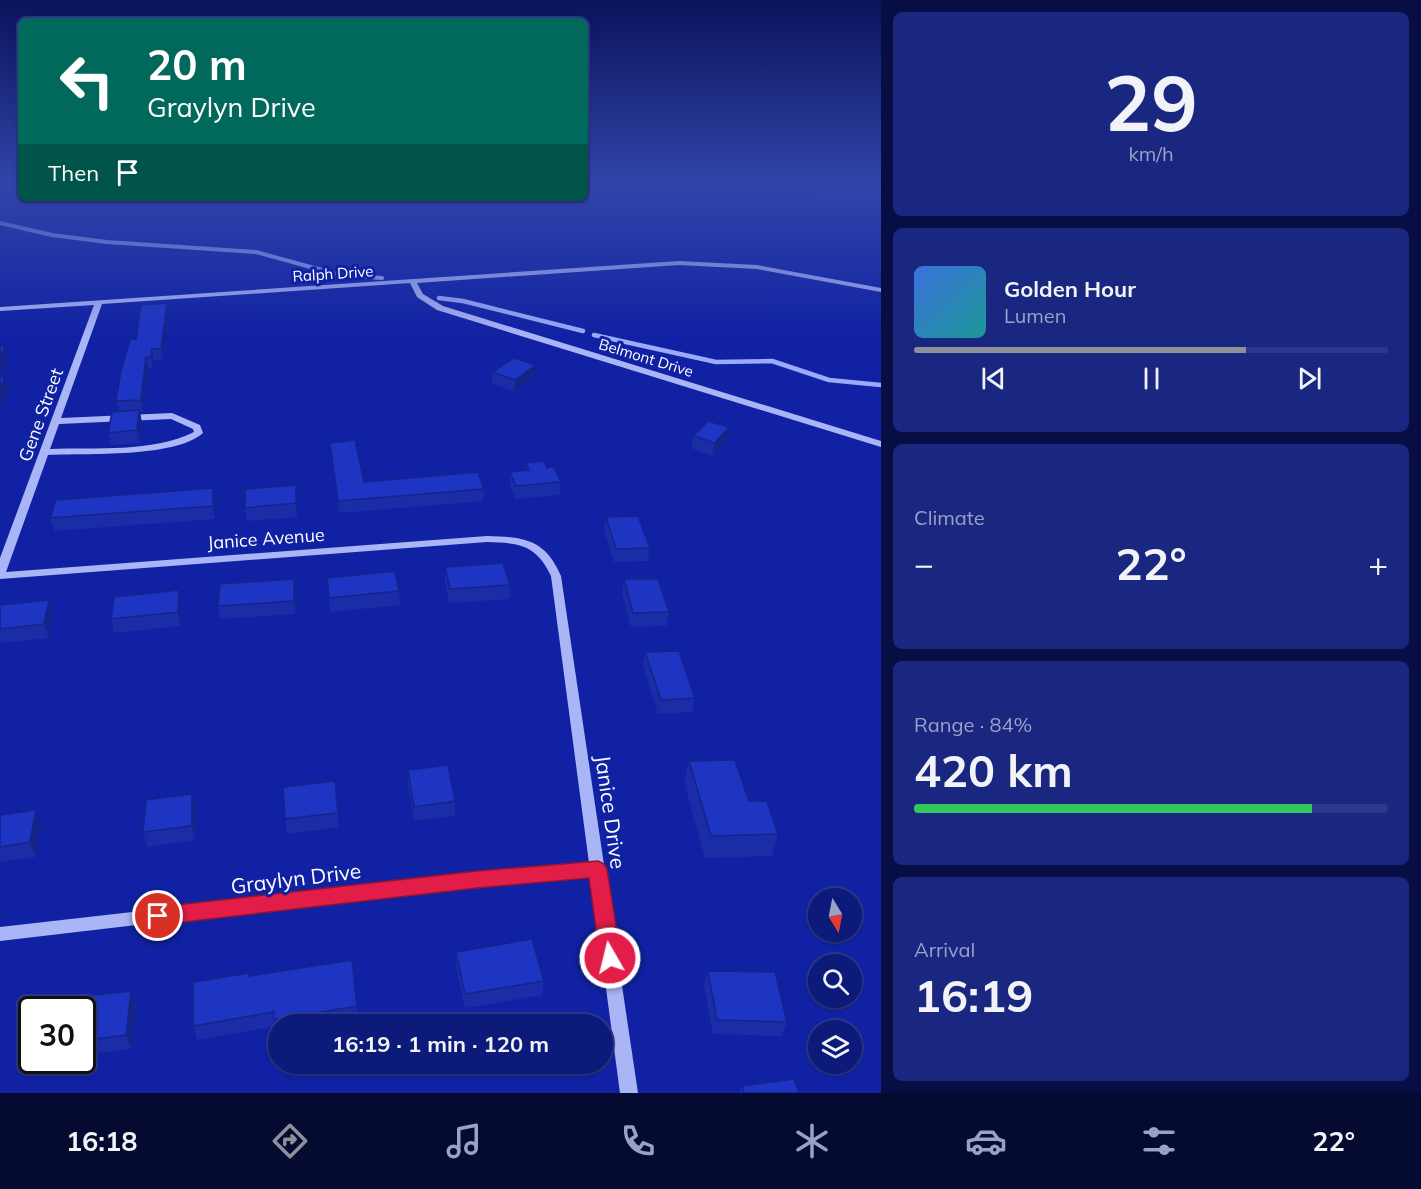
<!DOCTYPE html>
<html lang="en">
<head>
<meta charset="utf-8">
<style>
	:root { --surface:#0c1a7a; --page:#1a2781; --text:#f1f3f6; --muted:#9aa1c7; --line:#2c388b; --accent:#8c9099 }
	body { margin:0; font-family:Mulish,sans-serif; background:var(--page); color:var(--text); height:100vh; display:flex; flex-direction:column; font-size:22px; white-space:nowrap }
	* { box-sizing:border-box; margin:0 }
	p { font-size:20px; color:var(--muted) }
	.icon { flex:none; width:33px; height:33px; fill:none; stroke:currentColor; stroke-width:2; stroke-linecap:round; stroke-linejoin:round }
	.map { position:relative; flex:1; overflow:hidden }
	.panel { display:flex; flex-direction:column; gap:12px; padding:12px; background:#070e43; width:540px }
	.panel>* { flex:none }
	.guide { position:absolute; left:18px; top:18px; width:570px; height:183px; border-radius:9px; box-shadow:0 2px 4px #0004,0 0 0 2px var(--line); background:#00695c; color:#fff; overflow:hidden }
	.needle { width:39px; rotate:170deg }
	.buttons { position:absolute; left:808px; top:888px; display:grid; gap:12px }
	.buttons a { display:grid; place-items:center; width:54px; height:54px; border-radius:50%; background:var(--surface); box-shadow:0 2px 4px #0004,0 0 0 2px var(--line); font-size:30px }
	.speed { position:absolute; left:18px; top:996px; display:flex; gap:12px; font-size:30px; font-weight:700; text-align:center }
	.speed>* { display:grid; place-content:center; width:78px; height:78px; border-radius:50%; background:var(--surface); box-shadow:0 2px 4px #0004,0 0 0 2px var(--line); line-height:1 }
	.speed .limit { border:3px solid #111; border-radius:9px; background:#fff; color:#111 }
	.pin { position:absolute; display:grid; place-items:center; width:51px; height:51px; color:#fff; margin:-26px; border:3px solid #fff; border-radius:50%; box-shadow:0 2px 6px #0007 }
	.me { position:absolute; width:66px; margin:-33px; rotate:352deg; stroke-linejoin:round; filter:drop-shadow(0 0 4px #0008) }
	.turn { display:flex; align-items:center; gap:21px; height:126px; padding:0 30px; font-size:27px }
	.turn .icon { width:78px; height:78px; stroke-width:2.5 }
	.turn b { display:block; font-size:42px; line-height:51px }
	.then { display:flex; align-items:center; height:57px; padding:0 30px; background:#0003; gap:12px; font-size:22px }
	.big { font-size:45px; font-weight:700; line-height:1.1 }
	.panel .tile { flex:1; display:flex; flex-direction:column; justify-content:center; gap:9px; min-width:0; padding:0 21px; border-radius:9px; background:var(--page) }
	.panel .dial { align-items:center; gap:0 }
	.dial b { font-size:78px; line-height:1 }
	.song { display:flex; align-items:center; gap:18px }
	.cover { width:72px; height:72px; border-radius:9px; background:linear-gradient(135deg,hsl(220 70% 55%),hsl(180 70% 35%)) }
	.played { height:6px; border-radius:3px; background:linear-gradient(90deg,var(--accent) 70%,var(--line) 70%) }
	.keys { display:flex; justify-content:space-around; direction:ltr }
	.heat { display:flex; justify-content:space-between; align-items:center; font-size:33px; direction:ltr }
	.charge { height:9px; border-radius:4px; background:linear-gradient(90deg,#34c759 84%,var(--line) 0) }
	.trip { position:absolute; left:268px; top:1014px; width:345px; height:60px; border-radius:30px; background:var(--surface); box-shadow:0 2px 4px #0004,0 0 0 2px var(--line); font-weight:700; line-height:60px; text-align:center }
	.tabs { display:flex; height:96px; justify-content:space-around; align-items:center; background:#050a31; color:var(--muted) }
	.tabs .icon { width:42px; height:42px }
	.tabs .selected { color:var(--accent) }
	.tabs b { font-size:27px; color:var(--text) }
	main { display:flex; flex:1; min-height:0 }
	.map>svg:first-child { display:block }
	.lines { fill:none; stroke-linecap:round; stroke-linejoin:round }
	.stream-far1 { stroke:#9caaf9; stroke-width:4 }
	.stream { stroke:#9caaf9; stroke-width:4.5 }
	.minor { fill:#aab5f6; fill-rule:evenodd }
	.wall { fill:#1a2da7 }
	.shaded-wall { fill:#152488 }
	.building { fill:#1e34c2; stroke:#152488; stroke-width:1.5 }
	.route { fill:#e11d48; stroke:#92132f; stroke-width:1.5 }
	.labels { text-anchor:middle; stroke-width:6; stroke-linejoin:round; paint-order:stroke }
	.far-street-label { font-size:15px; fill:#fff; stroke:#1022a3 }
	.street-label { font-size:18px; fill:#fff; stroke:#1022a3 }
	.near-street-label { font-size:21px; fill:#fff; stroke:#1022a3 }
</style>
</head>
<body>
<main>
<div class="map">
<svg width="881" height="1093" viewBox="0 0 881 1093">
	<rect width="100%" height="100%" fill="#1022a3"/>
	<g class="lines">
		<path class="stream-far1" d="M 0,223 L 52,235 L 107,242 L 256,252 L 340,275 L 382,278"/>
		<path class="stream" d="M 439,298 L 463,301 L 583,331
			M 594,335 L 716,362 L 772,361 L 829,380 L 881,385"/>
		<path class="minor" d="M 679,261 L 757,265 L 881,288 L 881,292 L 757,269 L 679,265 L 417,283 L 423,294 L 443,306 L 881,441 L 881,447 L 437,310 L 417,297 L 410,283 L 102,304 L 61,418 L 172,413 L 200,425 L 203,433 C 175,458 86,453 48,455 L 6,572 L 487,536 C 524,537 545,539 561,576 L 638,1093 L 620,1093 L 591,876 L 477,885 L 0,941 L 0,927 L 477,873 L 589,863 L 551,576 C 536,544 519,543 487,542 L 0,579 L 0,558 L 94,305 L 0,311 L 0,307 ZM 171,419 L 193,429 L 194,432 C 151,453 97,447 50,449 L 59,424 Z"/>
	</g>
	<path class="wall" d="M 800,184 L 881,184 L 881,198 L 825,201 Z
		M 167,303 L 169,314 L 163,360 L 154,361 L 153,368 L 148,368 L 143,412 L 140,412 L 142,423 L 140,443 L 111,445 L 108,433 L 119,411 L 116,401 L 136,339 Z
		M 493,372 L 535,377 L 514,391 L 492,384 Z
		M 729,427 L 727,440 L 712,456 L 691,448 L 693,436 Z
		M 330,443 L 364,482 L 484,489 L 483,501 L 339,513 Z
		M 526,463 L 547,468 L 561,482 L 560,495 L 515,499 L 510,484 L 510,472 L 525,470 Z
		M 297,498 L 297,517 L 247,521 L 245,508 Z
		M 215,501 L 215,519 L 54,531 L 50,518 Z
		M 606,517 L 650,548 L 648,561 L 614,562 L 604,530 Z
		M 445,567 L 510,585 L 509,599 L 449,603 L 445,581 Z
		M 327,578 L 399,591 L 400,605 L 330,612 Z
		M 624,579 L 669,612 L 666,626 L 631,627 L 622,593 Z
		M 179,590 L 181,603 L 180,626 L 114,633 L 111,619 Z
		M 296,593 L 296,614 L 220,619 L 218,606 Z
		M 49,600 L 53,613 L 49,638 L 0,643 L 0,605 Z
		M 645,652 L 695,698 L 692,712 L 658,714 L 643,666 Z
		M 689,761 L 749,801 L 778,834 L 772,856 L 705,858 L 684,782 Z
		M 408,770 L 455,801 L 455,816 L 414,821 L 408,784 Z
		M 335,781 L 339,827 L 287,834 L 285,819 Z
		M 192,794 L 196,808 L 195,840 L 147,847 L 143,832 Z
		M 0,815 L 41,824 L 36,857 L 0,862 Z
		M 456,952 L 544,981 L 542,995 L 465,1008 L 456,966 Z
		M 352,960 L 358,1020 L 334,1024 L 279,1024 L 279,1034 L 277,1034 L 275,1026 L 197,1040 L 193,1026 L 249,973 L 250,976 Z
		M 708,971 L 787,1022 L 782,1036 L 713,1034 L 704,985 Z
		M 131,991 L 136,1005 L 131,1049 L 82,1055 L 82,1010 Z
		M 742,1086 L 799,1093 L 739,1093 Z"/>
	<path class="shaded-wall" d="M 167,303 L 169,314 L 163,360 L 161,349 Z
		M 5,345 L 8,357 L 0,378 L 0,359 Z
		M 152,349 L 154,361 L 153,368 L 151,357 Z
		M 146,357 L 148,368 L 143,412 L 141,400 Z
		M 536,365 L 535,377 L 514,391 L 515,380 Z
		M 5,376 L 9,388 L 0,409 L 0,389 Z
		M 139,410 L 142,423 L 140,443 L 137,430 Z
		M 729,427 L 727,440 L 712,456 L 715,443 Z
		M 296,485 L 297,498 L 297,517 L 296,503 Z
		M 213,488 L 215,501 L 215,519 L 213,506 Z
		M 294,579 L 296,593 L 296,614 L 294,601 Z
		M 179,590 L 181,603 L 180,626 L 178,612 Z
		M 49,600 L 53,613 L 49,638 L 44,624 Z
		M 192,794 L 196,808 L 195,840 L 192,826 Z
		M 36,810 L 41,824 L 36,857 L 30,842 Z
		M 131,991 L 136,1005 L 131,1049 L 126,1035 Z"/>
	<path class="building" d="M 817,184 L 881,184 L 881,187 L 827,190 Z
		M 167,303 L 161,349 L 152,349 L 151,357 L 146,357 L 141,400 L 116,401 L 121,371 L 130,339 L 136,339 L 141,305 Z
		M 5,345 L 0,359 L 0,346 Z
		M 514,358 L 536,365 L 515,380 L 493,372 Z
		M 5,376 L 0,389 L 0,377 Z
		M 139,410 L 137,430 L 108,433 L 112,412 Z
		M 708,421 L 729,427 L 715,443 L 693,436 Z
		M 355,440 L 364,482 L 478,472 L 484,489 L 338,501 L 330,443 Z
		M 544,461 L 547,468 L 554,467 L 561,482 L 516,486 L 510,472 L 529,470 L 526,463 Z
		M 296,485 L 296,503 L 245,508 L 245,489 Z
		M 213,488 L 213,506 L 50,518 L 56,500 Z
		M 638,516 L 650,548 L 616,549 L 606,517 Z
		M 503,563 L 510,585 L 450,589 L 445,567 Z
		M 395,571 L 399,591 L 329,598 L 327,578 Z
		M 294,579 L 294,601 L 218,606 L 220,584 Z
		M 624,579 L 658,579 L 669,612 L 633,613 Z
		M 179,590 L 178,612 L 111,619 L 114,597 Z
		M 49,600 L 44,624 L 0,629 L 0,605 Z
		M 679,651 L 695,698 L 661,700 L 645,652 Z
		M 735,760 L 749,801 L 767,801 L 778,834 L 711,836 L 689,761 Z
		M 448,765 L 455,801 L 414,807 L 408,770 Z
		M 335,781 L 338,813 L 285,819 L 283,787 Z
		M 192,794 L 192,826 L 143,832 L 146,800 Z
		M 36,810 L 30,842 L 0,847 L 0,815 Z
		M 532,939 L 544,981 L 465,994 L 456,952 Z
		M 352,960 L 357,1006 L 274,1020 L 274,1012 L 193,1026 L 193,982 L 249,973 L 249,976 Z
		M 708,971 L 775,972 L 787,1022 L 717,1020 Z
		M 131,991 L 126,1035 L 82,1041 L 82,1010 L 48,1010 L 49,1000 Z
		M 794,1079 L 799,1093 L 744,1093 L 742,1086 Z"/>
	<linearGradient id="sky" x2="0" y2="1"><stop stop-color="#09135a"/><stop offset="0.55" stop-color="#3144a9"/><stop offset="1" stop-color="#3144a9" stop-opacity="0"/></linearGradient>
	<rect width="881" height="337" fill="url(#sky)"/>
	<path class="route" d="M 598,861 L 604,864 L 607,869 L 621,958 L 618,965 L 610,968 L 603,965 L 600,958 L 589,878 L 477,888 L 158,925 L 151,922 L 148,916 L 151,909 L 158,907 L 477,871 Z"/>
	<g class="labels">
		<g class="far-street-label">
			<text transform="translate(333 274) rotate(-4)" y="5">Ralph Drive</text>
			<text transform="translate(646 358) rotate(17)" y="5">Belmont Drive</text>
		</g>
		<g class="street-label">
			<text transform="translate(41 415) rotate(-70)" y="6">Gene Street</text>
			<text transform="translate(266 539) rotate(-4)" y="6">Janice Avenue</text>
		</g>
		<g class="near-street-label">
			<text transform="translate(610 812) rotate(82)" y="7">Janice Drive</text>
			<text transform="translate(296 879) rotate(-7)" y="7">Graylyn Drive</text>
		</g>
	</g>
</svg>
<div class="buttons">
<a><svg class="needle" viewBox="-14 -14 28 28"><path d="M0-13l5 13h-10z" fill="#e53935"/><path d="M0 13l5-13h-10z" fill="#9aa1c7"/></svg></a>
<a><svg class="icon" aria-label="search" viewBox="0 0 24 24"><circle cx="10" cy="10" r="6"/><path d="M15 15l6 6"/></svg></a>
<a><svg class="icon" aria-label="layers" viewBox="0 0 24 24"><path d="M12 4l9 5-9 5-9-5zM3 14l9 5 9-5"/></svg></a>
</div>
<div class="speed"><div class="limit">30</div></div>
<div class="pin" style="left:158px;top:916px;background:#d93025"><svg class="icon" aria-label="arrive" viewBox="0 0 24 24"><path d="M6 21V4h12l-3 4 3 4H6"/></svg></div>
<svg class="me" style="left:610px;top:958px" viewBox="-20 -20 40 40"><circle r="17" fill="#e11d48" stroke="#fff" stroke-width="3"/><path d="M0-11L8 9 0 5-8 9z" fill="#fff"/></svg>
<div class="trip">16:19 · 1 min · 120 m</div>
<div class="guide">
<div class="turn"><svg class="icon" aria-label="left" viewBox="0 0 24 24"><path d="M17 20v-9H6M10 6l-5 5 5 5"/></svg><div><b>20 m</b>Graylyn Drive</div></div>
<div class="then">Then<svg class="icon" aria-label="arrive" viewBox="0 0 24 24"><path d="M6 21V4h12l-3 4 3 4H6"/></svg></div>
</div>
</div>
<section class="panel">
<div class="tile dial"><b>29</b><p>km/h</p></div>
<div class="tile">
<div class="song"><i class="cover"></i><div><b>Golden Hour</b><p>Lumen</p></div></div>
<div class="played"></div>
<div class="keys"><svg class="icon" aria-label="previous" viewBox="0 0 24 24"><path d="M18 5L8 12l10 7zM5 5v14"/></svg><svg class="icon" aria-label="pause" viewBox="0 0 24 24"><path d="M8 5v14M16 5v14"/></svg><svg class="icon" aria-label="next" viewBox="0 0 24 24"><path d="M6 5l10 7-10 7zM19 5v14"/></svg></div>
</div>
<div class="tile"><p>Climate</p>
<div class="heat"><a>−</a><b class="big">22°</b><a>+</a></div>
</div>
<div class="tile"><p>Range · 84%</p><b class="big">420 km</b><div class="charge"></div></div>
<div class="tile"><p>Arrival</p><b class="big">16:19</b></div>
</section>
</main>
<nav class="tabs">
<b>16:18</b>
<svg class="icon selected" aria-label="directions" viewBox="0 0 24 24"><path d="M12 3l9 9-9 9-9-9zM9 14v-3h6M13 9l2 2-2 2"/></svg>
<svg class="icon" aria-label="music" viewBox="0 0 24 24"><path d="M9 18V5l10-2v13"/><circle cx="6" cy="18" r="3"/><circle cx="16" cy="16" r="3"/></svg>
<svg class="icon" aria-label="phone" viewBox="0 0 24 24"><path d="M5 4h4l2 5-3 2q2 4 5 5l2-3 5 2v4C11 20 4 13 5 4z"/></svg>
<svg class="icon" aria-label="climate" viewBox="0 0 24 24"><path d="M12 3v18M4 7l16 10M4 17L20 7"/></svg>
<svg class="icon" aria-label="car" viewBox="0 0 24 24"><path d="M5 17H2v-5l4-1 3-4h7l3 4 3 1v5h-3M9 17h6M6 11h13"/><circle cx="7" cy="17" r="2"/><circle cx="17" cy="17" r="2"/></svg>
<svg class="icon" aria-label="filters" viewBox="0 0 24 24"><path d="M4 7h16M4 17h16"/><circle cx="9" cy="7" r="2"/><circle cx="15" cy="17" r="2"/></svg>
<b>22°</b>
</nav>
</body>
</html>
